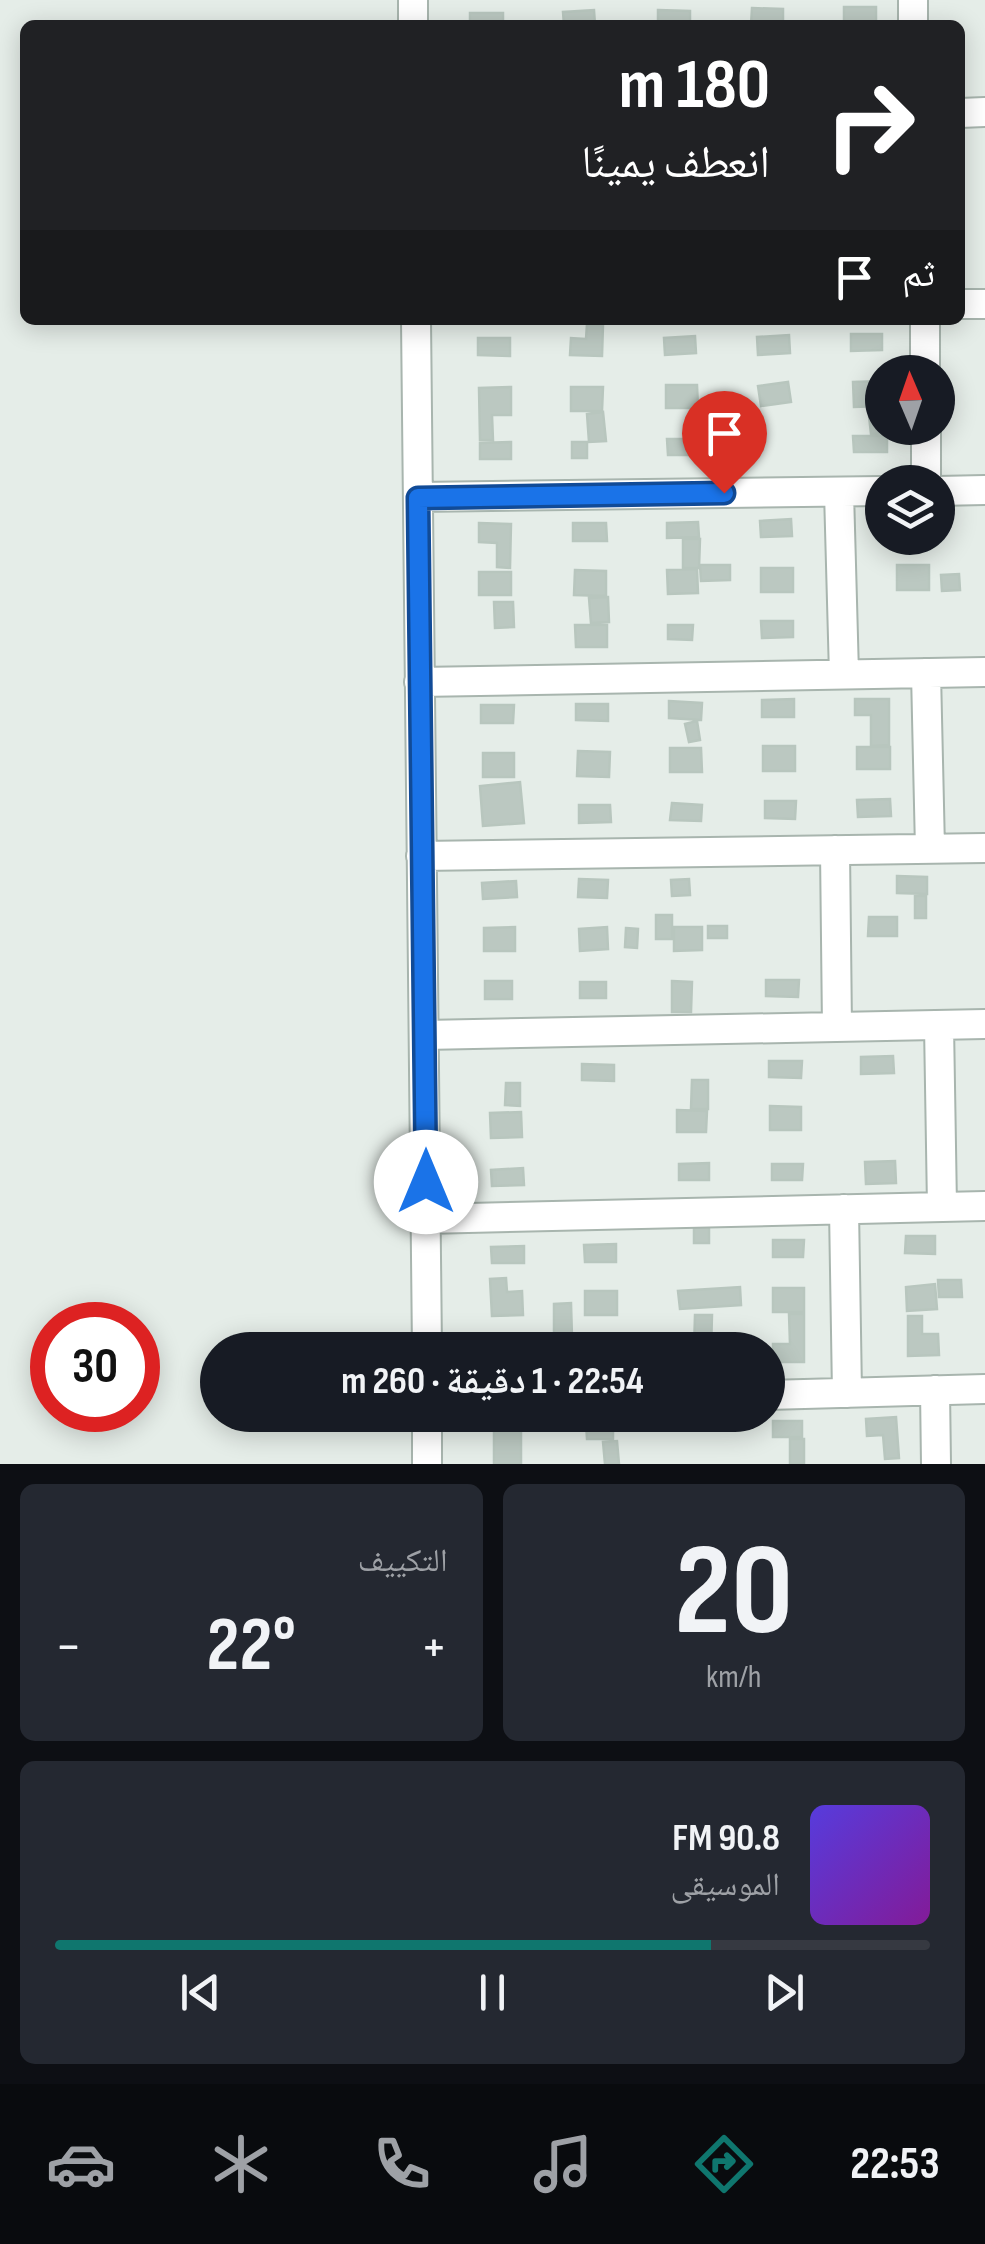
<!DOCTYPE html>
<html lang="ar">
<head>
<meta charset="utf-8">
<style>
	:root { --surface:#171b24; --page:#242831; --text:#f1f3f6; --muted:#9ea1a6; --line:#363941; --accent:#0f766e }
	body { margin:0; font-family:"Sofia Sans Condensed","Noto Naskh Arabic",sans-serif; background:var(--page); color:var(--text); direction:rtl; height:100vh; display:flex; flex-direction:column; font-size:38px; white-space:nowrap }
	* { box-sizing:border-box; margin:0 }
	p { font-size:32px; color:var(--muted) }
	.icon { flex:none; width:55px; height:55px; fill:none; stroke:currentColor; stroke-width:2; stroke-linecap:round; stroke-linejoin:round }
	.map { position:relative; height:1464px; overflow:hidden; direction:ltr }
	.panel { display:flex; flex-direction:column; gap:20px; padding:20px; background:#0d0f14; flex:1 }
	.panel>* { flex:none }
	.hud { position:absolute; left:20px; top:20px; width:945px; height:305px; border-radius:15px; box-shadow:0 5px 25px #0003; direction:rtl; background:#202124; color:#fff; overflow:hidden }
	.needle { width:65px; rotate:358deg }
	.buttons { position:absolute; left:865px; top:355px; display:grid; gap:20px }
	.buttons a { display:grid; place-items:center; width:90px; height:90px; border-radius:50%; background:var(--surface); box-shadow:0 5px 25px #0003; font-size:50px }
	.speed { position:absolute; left:30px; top:1302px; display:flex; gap:20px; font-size:50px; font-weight:700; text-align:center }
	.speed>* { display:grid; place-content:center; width:130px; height:130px; border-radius:50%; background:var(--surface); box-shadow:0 5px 25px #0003; line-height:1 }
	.speed .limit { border:15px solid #d22; background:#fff; color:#111 }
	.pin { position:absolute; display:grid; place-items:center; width:85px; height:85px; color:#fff; margin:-102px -42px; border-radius:50% 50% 50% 0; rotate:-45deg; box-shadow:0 0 10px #0007 }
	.pin .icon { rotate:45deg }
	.me { position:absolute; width:110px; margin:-55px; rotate:0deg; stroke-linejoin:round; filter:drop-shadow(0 0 8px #0008) }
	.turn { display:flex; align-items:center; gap:35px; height:210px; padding:0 30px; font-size:45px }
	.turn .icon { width:130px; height:130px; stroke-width:2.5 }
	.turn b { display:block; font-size:70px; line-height:85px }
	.then { display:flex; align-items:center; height:95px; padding:0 30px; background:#0003; gap:20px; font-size:38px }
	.big { font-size:75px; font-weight:700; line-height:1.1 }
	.panel .widget { flex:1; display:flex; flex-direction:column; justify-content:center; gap:15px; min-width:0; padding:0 35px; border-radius:15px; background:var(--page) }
	.panel .dial { align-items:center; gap:0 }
	.dial b { font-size:130px; line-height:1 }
	.song { display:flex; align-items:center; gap:30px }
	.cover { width:120px; height:120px; border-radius:15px; background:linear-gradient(135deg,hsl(250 70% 55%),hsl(290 70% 35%)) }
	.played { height:10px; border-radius:5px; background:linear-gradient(90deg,var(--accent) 75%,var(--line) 75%) }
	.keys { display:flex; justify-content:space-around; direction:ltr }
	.heat { display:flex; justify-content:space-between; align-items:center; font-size:55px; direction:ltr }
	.panel .tiles { flex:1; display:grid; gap:20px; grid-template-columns:1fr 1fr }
	.widget:last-child { grid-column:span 2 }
	.trip { position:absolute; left:200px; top:1332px; width:585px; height:100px; border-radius:50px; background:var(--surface); box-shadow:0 5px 25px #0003; font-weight:700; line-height:100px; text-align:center; direction:rtl }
	.tab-bar { display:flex; height:160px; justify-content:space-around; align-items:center; background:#090b0e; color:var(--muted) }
	.tab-bar .icon { width:70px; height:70px }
	.tab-bar .active { color:var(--accent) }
	.tab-bar b { font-size:45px; color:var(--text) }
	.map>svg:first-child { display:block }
	.building { fill:#bbc8c1; stroke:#b8c6be; stroke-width:2.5 }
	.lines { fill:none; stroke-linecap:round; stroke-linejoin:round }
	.minor-casing { stroke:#a8b5ae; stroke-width:32 }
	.minor { stroke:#fff; stroke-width:28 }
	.route-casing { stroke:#114b97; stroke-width:25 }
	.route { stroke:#1a73e8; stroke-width:18 }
</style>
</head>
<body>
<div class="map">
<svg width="985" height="1464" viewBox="0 0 985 1464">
	<rect width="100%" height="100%" fill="#e5ede8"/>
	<path class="building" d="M 844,7 L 876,7 L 876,25 L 844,25 Z
		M 752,8 L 783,9 L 783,25 L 751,25 Z
		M 594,10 L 595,25 L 564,25 L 563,12 Z
		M 658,10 L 690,11 L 690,25 L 658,25 Z
		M 470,13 L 503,13 L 503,25 L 470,25 Z
		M 587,324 L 603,325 L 602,356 L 570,355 L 571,338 L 586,339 Z
		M 851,334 L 882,334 L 882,350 L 851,351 Z
		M 789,335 L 790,353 L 758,355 L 757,337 Z
		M 695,336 L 696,353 L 665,355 L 664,338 Z
		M 478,338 L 510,338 L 510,356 L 478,355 Z
		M 882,381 L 882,406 L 854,407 L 853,382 Z
		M 788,382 L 791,402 L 761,406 L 758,386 Z
		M 666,385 L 697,385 L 698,408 L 666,408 Z
		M 511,387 L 511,415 L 492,415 L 493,440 L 480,440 L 479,388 Z
		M 571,387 L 603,387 L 602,411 L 571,411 Z
		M 603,412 L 606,441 L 589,442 L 587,414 Z
		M 882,415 L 885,433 L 871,434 L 869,416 Z
		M 853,436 L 887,436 L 887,452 L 854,452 Z
		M 667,439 L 698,439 L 698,455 L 668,455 Z
		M 511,442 L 511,459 L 480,459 L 480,443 Z
		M 572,442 L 587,442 L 587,458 L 572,458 Z
		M 791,519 L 792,536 L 761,537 L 760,521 Z
		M 698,522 L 699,537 L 667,538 L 667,523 Z
		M 479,523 L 511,524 L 510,568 L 497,567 L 497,543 L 479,542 Z
		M 573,523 L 606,523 L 607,541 L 573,541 Z
		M 683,539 L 700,539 L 699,568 L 683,568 Z
		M 700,565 L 730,565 L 730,580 L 701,581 Z
		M 897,565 L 929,565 L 929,590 L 897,590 Z
		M 761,568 L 793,568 L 793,592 L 761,592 Z
		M 697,569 L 698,593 L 668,594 L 667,570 Z
		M 575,570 L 606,571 L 606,596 L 574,595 Z
		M 479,572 L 511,572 L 511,595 L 479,595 Z
		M 959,574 L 960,590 L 942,591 L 941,575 Z
		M 608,597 L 609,622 L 591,623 L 589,598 Z
		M 494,602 L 513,602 L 514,627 L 495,628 Z
		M 761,621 L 793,621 L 793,637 L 762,638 Z
		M 575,625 L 607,625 L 607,647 L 576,647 Z
		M 668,625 L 693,625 L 692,640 L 668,639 Z
		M 794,699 L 794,717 L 762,717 L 762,700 Z
		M 855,699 L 889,699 L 889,745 L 871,746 L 871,715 L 855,715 Z
		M 669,701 L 702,703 L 701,720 L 669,718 Z
		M 576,704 L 608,704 L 608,721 L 576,720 Z
		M 481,705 L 514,705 L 513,723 L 481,723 Z
		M 697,721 L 700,740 L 689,742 L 685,724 Z
		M 763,746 L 795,746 L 795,771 L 763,771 Z
		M 857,747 L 890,747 L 890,769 L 857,769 Z
		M 670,748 L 701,748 L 702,772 L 670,772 Z
		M 578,751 L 610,752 L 609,777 L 577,776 Z
		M 483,753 L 514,753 L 514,777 L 483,777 Z
		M 520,782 L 524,823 L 483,826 L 480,786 Z
		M 890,799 L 891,816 L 858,817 L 857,800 Z
		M 765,801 L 796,801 L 795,819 L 765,818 Z
		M 672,803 L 702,805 L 701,821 L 670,820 Z
		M 579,805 L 610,805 L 611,822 L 579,823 Z
		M 897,876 L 927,877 L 927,894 L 897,893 Z
		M 579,879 L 608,880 L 607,898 L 578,897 Z
		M 689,879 L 690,895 L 672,896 L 671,880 Z
		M 516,881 L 517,897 L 483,899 L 482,883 Z
		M 915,896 L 926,896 L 926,918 L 915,918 Z
		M 656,915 L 672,915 L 672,939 L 656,939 Z
		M 869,917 L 897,917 L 897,936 L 868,936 Z
		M 708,926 L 727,926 L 727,938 L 708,938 Z
		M 515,927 L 515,951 L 484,951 L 484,928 Z
		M 607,927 L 608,949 L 580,951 L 579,929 Z
		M 674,927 L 702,927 L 702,950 L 674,951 Z
		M 626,928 L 638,929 L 637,948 L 625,947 Z
		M 766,980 L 799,980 L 798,997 L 766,996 Z
		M 485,981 L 512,981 L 512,999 L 485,999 Z
		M 672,981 L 692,982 L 691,1012 L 672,1012 Z
		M 580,982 L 606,982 L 606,998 L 580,998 Z
		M 893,1056 L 894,1073 L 861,1074 L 861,1057 Z
		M 769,1061 L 802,1061 L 801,1078 L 769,1077 Z
		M 582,1064 L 614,1065 L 614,1081 L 582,1080 Z
		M 692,1080 L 708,1080 L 708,1109 L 691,1109 Z
		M 506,1083 L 520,1083 L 520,1106 L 505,1105 Z
		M 770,1106 L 801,1107 L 801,1130 L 770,1130 Z
		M 677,1110 L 707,1111 L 706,1132 L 677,1132 Z
		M 521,1112 L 522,1137 L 491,1138 L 490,1113 Z
		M 895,1161 L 896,1183 L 866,1184 L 865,1162 Z
		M 709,1163 L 709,1180 L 679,1180 L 679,1164 Z
		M 772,1164 L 803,1164 L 802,1180 L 772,1180 Z
		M 523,1168 L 524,1185 L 492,1186 L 491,1170 Z
		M 694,1226 L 709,1226 L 709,1243 L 694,1243 Z
		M 906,1236 L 935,1236 L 935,1254 L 905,1253 Z
		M 773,1240 L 804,1240 L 803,1257 L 773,1257 Z
		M 616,1244 L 616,1262 L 585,1262 L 584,1245 Z
		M 524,1246 L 524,1263 L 492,1263 L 491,1247 Z
		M 506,1278 L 507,1292 L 522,1291 L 523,1315 L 492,1316 L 490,1279 Z
		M 938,1280 L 961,1280 L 962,1297 L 939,1297 Z
		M 935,1284 L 937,1309 L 907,1311 L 906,1287 Z
		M 740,1287 L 741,1305 L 680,1309 L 678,1291 Z
		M 773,1288 L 804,1288 L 804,1312 L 773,1312 Z
		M 585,1291 L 617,1291 L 617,1315 L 585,1315 Z
		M 571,1303 L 572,1337 L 554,1337 L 554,1304 Z
		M 789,1314 L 804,1314 L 804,1362 L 773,1362 L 773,1344 L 790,1344 Z
		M 695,1315 L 712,1315 L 711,1350 L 694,1350 Z
		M 908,1316 L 922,1316 L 922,1334 L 938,1334 L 939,1355 L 908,1356 Z
		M 896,1417 L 899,1458 L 885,1459 L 883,1435 L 867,1436 L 866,1419 Z
		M 773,1421 L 802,1421 L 802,1437 L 773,1437 Z
		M 586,1423 L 613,1423 L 613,1439 L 587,1439 Z
		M 494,1424 L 521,1424 L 521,1464 L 494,1464 Z
		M 790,1439 L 804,1439 L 804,1464 L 790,1464 Z
		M 617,1441 L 619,1464 L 605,1464 L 603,1442 Z"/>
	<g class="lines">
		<defs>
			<path id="minor" d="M 413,0 L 413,25
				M 913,0 L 913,25
				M 960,113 L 985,112
				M 960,304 L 985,304
				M 416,320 L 427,1350
				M 925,320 L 925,372
				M 926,428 L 926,482
				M 938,491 L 985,490
				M 839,492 L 844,674
				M 418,497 L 882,491
				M 926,673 L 930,849
				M 419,682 L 985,672
				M 835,850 L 837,1027
				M 421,856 L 985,848
				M 939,1025 L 942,1207
				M 425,1035 L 985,1024
				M 844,1209 L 847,1393
				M 426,1219 L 985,1206
				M 935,1390 L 936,1464
				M 768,1395 L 985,1389
				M 427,1415 L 427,1464"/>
		</defs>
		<use href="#minor" class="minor-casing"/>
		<use href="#minor" class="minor"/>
	</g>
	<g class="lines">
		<defs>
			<path id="route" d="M 426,1182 L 418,498 L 724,493"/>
		</defs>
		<use href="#route" class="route-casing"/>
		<use href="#route" class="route"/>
	</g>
</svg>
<div class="buttons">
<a><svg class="needle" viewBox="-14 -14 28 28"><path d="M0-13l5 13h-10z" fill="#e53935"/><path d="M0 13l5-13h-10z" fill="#9ea1a6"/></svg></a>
<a><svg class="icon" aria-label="layers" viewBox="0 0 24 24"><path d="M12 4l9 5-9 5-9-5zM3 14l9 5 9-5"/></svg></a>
</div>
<div class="speed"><div class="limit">30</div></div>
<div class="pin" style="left:724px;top:493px;background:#d93025"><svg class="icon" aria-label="arrive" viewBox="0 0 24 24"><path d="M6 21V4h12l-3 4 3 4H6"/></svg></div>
<svg class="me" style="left:426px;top:1182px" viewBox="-20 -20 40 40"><circle r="19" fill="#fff"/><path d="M0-13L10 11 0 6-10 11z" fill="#1a73e8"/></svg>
<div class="trip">22:54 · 1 دقيقة · 260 m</div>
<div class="hud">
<div class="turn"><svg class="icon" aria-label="right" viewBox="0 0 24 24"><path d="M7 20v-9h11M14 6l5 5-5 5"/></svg><div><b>180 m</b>انعطف يمينًا</div></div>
<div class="then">ثم<svg class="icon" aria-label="arrive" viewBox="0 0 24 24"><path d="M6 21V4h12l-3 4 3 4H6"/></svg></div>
</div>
</div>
<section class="panel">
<div class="tiles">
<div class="widget dial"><b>20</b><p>km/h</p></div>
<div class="widget"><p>التكييف</p>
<div class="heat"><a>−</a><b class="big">22°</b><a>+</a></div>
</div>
<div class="widget">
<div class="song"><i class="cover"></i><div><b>90.8 FM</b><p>الموسيقى</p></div></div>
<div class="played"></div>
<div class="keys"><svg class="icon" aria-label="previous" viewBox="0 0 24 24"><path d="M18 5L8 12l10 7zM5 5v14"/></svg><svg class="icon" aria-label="pause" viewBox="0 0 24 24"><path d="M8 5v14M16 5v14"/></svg><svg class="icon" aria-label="next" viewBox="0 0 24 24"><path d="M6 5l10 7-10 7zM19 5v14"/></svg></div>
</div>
</div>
</section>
<nav class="tab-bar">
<b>22:53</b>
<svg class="icon active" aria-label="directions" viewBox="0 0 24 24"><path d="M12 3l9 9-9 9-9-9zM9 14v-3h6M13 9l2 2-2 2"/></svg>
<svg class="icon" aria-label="music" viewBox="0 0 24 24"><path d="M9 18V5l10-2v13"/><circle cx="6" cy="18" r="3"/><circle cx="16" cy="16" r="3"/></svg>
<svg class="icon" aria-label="phone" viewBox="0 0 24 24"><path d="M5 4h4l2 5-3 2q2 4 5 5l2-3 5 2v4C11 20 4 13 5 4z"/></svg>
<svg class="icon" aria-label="climate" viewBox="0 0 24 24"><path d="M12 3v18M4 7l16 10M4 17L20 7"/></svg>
<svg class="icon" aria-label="car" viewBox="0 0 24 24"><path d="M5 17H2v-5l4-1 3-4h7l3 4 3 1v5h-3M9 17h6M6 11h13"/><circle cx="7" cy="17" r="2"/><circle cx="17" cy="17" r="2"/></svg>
</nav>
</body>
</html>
